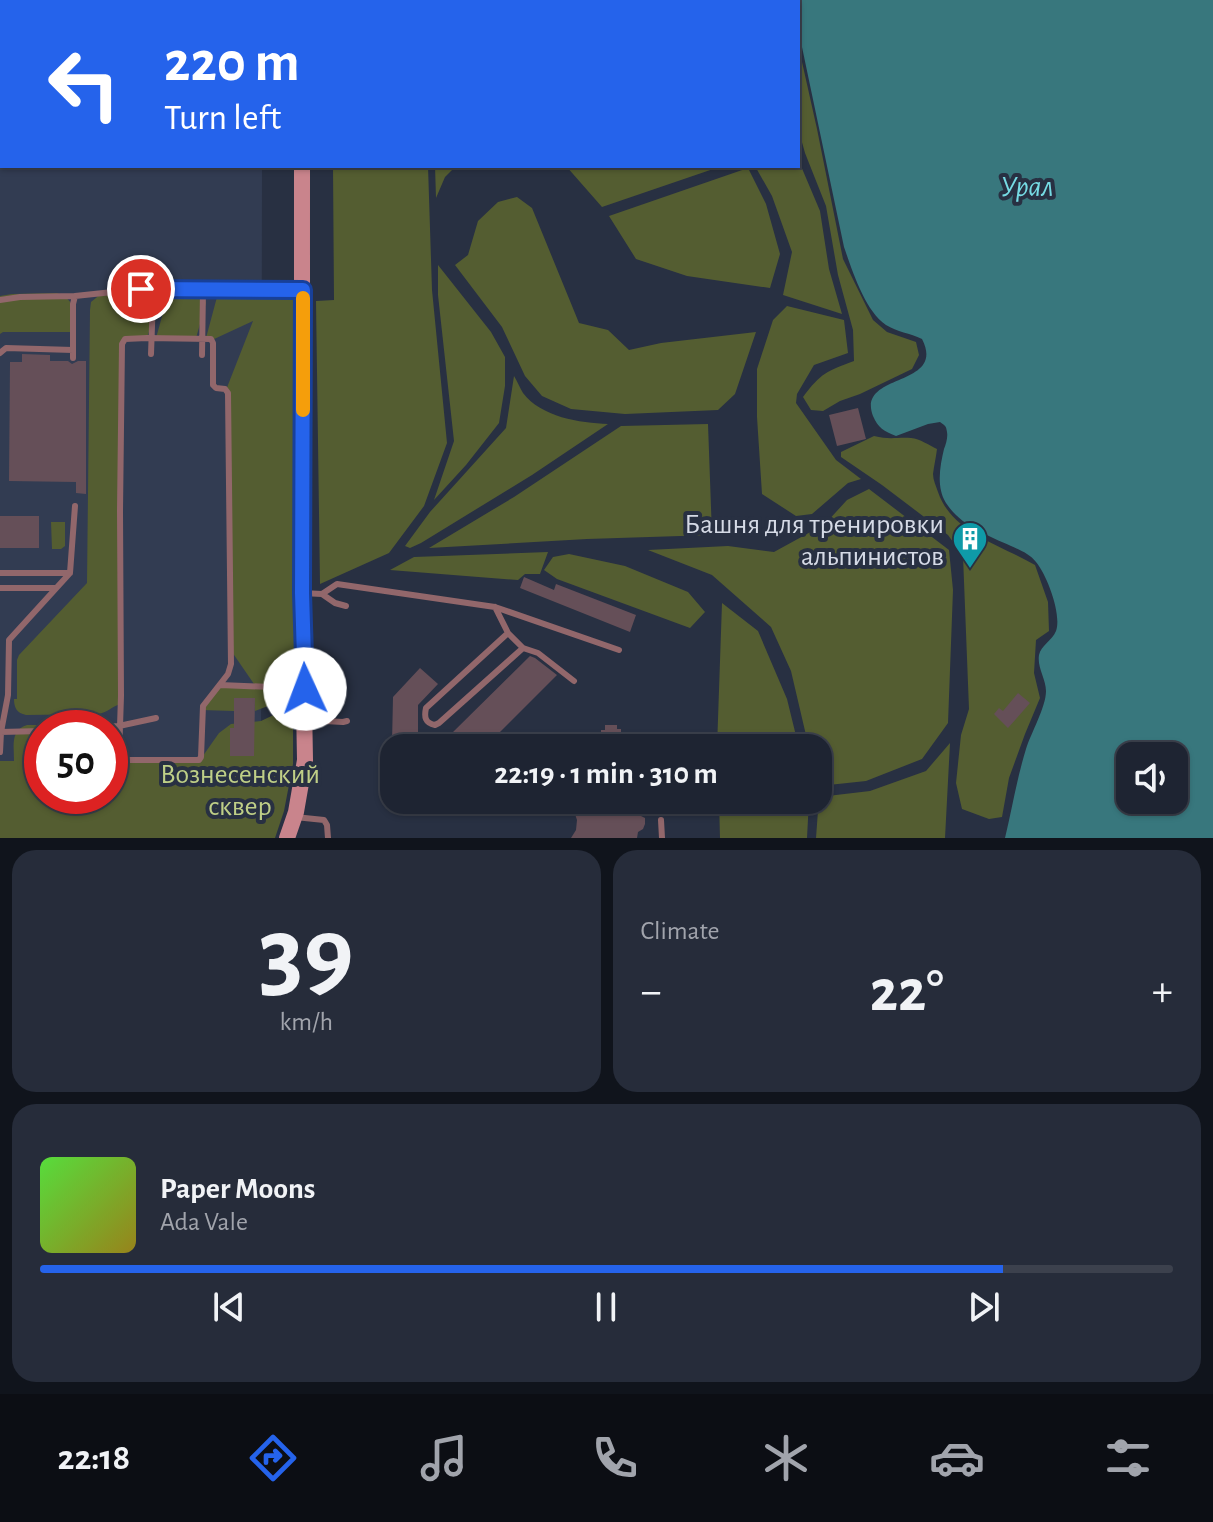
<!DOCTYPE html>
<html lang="en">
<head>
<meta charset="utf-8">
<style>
	:root { --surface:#1e2432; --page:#262c3a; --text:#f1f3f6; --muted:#a1a4ac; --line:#3c414d; --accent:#2563eb }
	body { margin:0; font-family:"Alegreya Sans",sans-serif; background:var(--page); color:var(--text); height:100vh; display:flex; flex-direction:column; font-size:30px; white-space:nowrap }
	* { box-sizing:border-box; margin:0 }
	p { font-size:26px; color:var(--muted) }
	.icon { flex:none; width:44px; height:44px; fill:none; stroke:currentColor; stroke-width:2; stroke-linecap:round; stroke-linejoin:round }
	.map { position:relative; height:838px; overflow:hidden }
	.side { display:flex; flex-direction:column; gap:12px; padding:12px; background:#10141c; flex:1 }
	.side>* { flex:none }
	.banner { position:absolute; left:0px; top:0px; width:800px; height:168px; box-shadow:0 2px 6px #0004,0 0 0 2px var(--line); background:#2563eb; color:#fff; overflow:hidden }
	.tools { position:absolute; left:1116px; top:742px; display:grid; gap:16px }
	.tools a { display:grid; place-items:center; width:72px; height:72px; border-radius:16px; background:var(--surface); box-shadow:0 2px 6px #0004,0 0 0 2px var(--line); font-size:40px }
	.speed { position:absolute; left:24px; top:710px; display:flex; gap:16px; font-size:40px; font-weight:700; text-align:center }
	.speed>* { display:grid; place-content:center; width:104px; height:104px; border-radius:50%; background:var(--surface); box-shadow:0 2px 6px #0004,0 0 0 2px var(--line); line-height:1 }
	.speed .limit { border:12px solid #d22; background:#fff; color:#111 }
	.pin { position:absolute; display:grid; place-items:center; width:68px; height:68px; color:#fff; margin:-34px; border:4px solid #fff; border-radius:50%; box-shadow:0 2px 8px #0007 }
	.me { position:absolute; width:88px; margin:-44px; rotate:358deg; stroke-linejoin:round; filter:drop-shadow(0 0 6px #0008) }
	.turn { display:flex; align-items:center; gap:28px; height:168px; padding:0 32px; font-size:36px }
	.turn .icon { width:104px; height:104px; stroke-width:2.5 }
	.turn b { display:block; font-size:56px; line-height:68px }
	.big { font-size:60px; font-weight:700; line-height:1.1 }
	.side .tile { flex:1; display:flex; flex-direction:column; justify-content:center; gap:12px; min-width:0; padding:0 28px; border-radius:24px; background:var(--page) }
	.side .dial { align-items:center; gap:0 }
	.dial b { font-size:104px; line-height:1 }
	.song { display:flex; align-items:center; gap:24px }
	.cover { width:96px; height:96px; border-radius:12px; background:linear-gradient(135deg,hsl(110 70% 55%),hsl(50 70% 35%)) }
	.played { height:8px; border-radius:4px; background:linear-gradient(90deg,var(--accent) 85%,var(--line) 85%) }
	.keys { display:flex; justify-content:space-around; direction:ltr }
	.heat { display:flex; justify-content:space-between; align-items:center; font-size:44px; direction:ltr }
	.side .tiles { flex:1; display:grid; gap:12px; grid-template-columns:1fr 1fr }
	.tile:last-child { grid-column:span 2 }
	.trip { position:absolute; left:380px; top:734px; width:452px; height:80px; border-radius:24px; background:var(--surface); box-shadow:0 2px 6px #0004,0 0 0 2px var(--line); font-weight:700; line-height:80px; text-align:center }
	.tab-bar { display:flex; height:128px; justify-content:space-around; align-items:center; background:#0c0e14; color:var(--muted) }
	.tab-bar .icon { width:56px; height:56px }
	.tab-bar .current { color:var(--accent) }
	.tab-bar b { font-size:36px; color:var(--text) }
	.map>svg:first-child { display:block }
	.built { fill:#323c52 }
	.green { fill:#545d31 }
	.water { fill:#38777d; fill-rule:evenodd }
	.building { fill:#654f58 }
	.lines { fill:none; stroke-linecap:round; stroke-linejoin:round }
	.lane { stroke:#92676b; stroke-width:6 }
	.secondary { stroke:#c9848c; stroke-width:16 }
	.route-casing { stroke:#184099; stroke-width:20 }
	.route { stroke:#2563eb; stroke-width:14 }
	.slow { stroke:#f59e0b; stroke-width:14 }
	.labels { text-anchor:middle; stroke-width:8; stroke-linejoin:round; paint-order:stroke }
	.poi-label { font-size:28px; fill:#d5dae6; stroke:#283042; text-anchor:end }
	.park-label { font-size:28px; fill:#bfcf87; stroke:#283042 }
	.water-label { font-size:30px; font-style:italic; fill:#76dbe4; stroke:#283042 }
</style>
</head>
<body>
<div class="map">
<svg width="1213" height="838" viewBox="0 0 1213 838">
	<rect width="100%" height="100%" fill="#283042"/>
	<path class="built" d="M 0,0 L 263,0 L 263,2 L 2,2 L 2,166 L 262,166 L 261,772 L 110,778 L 110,728 L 42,728 L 0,783 Z"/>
	<path class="green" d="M 443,0 L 573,0 L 570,2 L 445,2 Z
		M 600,0 L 736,0 L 737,2 L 602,2 Z
		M 798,44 L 817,129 L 843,259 L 873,320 L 887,332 L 916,342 L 919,355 L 912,369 L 860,394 L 840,401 L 823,411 L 811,410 L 803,397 C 821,373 827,371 854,361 L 853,330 L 838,275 L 826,206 L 805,153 L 798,128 Z
		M 798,159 L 820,211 L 829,269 L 842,314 L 783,295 L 792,252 L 772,196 L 755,166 L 798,166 Z
		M 333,166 L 428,166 L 432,290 L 447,443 L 424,506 L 389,553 L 320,584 L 316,301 L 334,300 Z
		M 435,166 L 456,166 L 445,177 L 436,198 Z
		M 566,166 L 722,166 L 602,207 Z
		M 748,168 L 766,204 L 780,254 L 770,288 L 687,276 L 636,259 L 609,216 Z
		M 517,197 L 532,208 L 579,323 L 608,330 L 629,350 L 661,343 L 756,332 L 735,394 L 718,410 L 625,414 L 571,409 L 542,396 L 525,376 L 502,327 L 455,265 L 468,255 L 478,221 L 498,202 Z
		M 438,265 L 491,332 L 505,357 L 505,386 L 499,423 L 466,465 L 434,500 L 454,441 L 438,295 Z
		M 226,290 L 287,291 L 294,293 L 297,297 L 294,696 L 255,711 L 254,698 L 234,698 L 234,711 L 201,710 L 220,685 L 254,684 L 232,652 L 226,390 L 253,321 L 212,340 L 206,338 L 217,297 Z
		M 176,292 C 188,292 202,289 206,303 L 196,338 L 156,338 L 166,302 L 168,297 Z
		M 57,293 C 78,301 73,313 72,332 L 3,332 L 0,334 L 0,296 L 12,294 Z
		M 102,293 L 149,293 C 163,305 151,323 147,338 L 124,340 L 121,704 C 112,706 107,713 98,714 L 26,715 C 17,713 14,708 14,699 L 17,699 L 17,660 L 19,655 L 87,583 L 90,310 L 91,302 Z
		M 787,306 L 844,320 L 848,353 L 814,365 L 797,394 L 796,403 L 836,460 L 861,479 L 848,483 L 812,514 L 796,516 L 762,494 L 757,417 L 757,369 L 773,320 Z
		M 514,376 C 517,381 520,388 523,393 C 541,417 580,423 608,424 L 532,475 L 421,543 L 410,548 L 405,546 L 430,512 L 506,428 Z
		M 708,424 L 712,535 L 587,539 L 429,548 L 514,497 L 621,426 Z
		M 874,436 C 890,440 897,437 911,438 C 920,439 929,445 937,449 C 936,457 934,466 933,474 C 933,480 936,486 938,492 C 952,533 1001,545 1035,565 L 1048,602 L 1049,631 L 1036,640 L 1034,673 L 1040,698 L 1025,734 L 1009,778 L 1002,817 L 989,819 L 962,809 L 956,783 L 961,735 L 969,709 L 963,556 L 948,535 L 882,485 L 841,457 L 841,452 Z
		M 869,489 L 949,550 L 953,590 L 948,723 L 922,759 L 866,781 L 819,786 L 818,748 L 809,748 L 791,671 L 771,627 L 712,575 L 648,550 L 728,546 L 774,552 L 825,524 L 847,500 Z
		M 51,522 L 65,522 L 65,546 L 61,549 L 52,549 Z
		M 548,552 L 540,574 L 525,574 L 518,580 L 390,570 L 414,557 Z
		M 569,554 L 625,566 L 688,592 L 705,612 L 690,628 L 557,579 L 544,570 L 553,557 Z
		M 722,603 L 758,631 L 787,699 L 799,748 L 717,748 Z
		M 284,710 L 293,710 L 293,764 L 284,811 L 275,838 L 0,838 L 0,761 L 14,761 C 14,746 10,730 27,725 L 100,725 L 108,728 L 42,728 L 42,796 L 110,796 L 110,731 L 112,734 L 112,745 L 120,759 L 200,760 L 219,733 L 231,724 L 261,721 Z
		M 950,743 L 945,838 L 816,838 L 819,797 L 870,791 L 926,771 Z
		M 719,800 L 809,800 L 807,838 L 720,838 Z"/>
	<path class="water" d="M 791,0 L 1213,0 L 1213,838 L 1005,838 C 1012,809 1017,778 1026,749 C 1031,733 1046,707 1046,691 C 1046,679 1037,668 1039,655 C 1041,645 1052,641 1056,631 C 1062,615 1047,575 1036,562 C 1030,554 1020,550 1011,546 C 987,535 961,526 946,503 C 936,487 940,466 944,449 C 946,444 948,437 947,432 C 946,425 945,426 940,422 L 928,424 L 896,436 C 884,431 878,428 873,416 C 856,372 947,388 922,339 C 910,333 897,332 886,325 C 865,311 852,270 844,247 L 798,28 L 798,2 L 791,2 ZM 1130,756 L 1174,756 L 1174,800 L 1130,800 Z"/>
	<path class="building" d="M 22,354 L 50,355 L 50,361 L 68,361 L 72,364 L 78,361 L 86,361 L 86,494 L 76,493 L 76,482 L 9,481 L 10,362 L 22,362 Z
		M 858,408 L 866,439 L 837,446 L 829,415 Z
		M 0,516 L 39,516 L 39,548 L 0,548 Z
		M 524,577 L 554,590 L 556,584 L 636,615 L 630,632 L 520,588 Z
		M 530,656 L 535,658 L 557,675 L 484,748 L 398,748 L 398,744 L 392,743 L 393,697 L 420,668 L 438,684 L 418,705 L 418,733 L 452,733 Z
		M 1018,693 L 1030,703 L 1008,728 L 994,714 L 999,708 L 1003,711 Z
		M 234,698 L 255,698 L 254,756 L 230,756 L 230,728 L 234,728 Z
		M 605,725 L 617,725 L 617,729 L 621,729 L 621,741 L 617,741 L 617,744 L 605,744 L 605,741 L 601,741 L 601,730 L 605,730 Z
		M 600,800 L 629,801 L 635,810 L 641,810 L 641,816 L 645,818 L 645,824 L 643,829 L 638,832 L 637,838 L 571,838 L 576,830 L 577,820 L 575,814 L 570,810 L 579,803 L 592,815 L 592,801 Z"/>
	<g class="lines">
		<path class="lane" d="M 75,296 L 141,289 L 299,290
			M 0,300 L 20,297 L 75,296 L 73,304 L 73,358
			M 147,338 L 211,339 L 213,343 L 213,385 L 216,388 L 225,389 L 228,393 L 231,664 L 228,674 L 203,706 L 201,757 L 199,760 L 122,760 L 119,757 L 121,696 L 120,511 L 122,344 L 125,339 Z
			M 0,353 L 6,348 L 73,350
			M 151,354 L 153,298 L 161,289
			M 202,355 L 203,290
			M 0,573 L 70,573
			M 0,588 L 56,588
			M 302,593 L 322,594 L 337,584 L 495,607 L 619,650
			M 322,594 L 335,603 L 346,606
			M 495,607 L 508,633 L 523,648 L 538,653 L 574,681
			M 508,633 L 426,708 C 424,717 425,723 435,725 L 439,723 L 523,648
			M 220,685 L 271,687 L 301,671
			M 271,687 L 302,707
			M 306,720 L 343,722 L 347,721
			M 91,728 L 119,726 L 156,718
			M 0,732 L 42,731
			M 0,752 L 1,732 L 8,695 L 9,640 L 70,573 L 75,506
			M 295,817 L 324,820 L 327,825 L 328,838
			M 661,820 L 662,838"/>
		<path class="secondary" d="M 302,0 L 302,2
			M 287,838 L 296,812 L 305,760 L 302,593 L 302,166"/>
	</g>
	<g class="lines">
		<defs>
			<path id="route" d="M 141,289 L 303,290 L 302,593 L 305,689"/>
		</defs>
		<use href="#route" class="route-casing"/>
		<use href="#route" class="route"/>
		<path class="slow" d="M 303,410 L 303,298"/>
	</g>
	<defs>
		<symbol id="building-pin" viewBox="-11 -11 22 30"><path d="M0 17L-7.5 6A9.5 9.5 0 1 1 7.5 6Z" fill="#0f9aa8" stroke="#283042"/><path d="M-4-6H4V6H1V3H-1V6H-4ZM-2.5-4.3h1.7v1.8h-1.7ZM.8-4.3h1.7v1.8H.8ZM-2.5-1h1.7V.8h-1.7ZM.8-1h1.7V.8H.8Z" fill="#fff"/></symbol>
	</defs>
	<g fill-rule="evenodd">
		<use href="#building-pin" x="950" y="519" width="40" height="54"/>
	</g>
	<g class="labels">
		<g class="poi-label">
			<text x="944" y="533">Башня для тренировки<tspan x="944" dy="32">альпинистов</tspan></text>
		</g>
		<g class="park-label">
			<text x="240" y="783">Вознесенский<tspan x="240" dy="32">cквер</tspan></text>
		</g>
		<g class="water-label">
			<text x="1027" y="196">Урал</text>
		</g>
	</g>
</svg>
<div class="tools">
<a><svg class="icon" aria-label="sound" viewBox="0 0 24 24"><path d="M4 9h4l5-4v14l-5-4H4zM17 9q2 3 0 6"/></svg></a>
</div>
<div class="speed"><div class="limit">50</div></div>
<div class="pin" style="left:141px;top:289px;background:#d93025"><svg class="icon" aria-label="arrive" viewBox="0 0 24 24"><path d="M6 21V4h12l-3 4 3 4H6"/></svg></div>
<svg class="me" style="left:305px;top:689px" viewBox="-20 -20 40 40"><circle r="19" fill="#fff"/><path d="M0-13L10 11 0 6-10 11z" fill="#2563eb"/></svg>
<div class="trip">22:19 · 1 min · 310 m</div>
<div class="banner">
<div class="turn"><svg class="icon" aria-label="left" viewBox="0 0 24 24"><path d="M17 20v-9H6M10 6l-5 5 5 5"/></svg><div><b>220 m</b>Turn left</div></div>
</div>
</div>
<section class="side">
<div class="tiles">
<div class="tile dial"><b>39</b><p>km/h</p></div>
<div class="tile"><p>Climate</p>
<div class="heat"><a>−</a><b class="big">22°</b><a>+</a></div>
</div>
<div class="tile">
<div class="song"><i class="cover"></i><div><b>Paper Moons</b><p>Ada Vale</p></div></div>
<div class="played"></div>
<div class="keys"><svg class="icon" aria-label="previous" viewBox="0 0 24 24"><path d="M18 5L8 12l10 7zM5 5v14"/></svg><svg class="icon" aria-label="pause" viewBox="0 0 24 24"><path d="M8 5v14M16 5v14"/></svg><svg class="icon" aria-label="next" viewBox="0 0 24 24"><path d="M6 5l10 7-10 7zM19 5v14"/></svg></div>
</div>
</div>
</section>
<nav class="tab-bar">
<b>22:18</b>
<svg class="icon current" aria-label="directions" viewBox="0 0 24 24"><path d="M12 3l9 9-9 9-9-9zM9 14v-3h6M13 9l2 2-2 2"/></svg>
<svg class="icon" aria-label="music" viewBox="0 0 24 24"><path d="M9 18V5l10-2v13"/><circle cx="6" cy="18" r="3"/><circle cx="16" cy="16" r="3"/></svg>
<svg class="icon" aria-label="phone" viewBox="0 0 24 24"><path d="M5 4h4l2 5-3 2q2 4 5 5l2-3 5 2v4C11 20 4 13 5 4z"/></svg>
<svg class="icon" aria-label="climate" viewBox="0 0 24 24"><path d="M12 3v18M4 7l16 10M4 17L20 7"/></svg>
<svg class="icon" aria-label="car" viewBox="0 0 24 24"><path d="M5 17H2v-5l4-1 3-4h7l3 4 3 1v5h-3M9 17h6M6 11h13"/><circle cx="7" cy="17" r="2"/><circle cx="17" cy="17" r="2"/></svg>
<svg class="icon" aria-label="filters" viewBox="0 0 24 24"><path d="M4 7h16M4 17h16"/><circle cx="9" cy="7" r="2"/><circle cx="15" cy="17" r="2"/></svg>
</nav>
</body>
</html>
